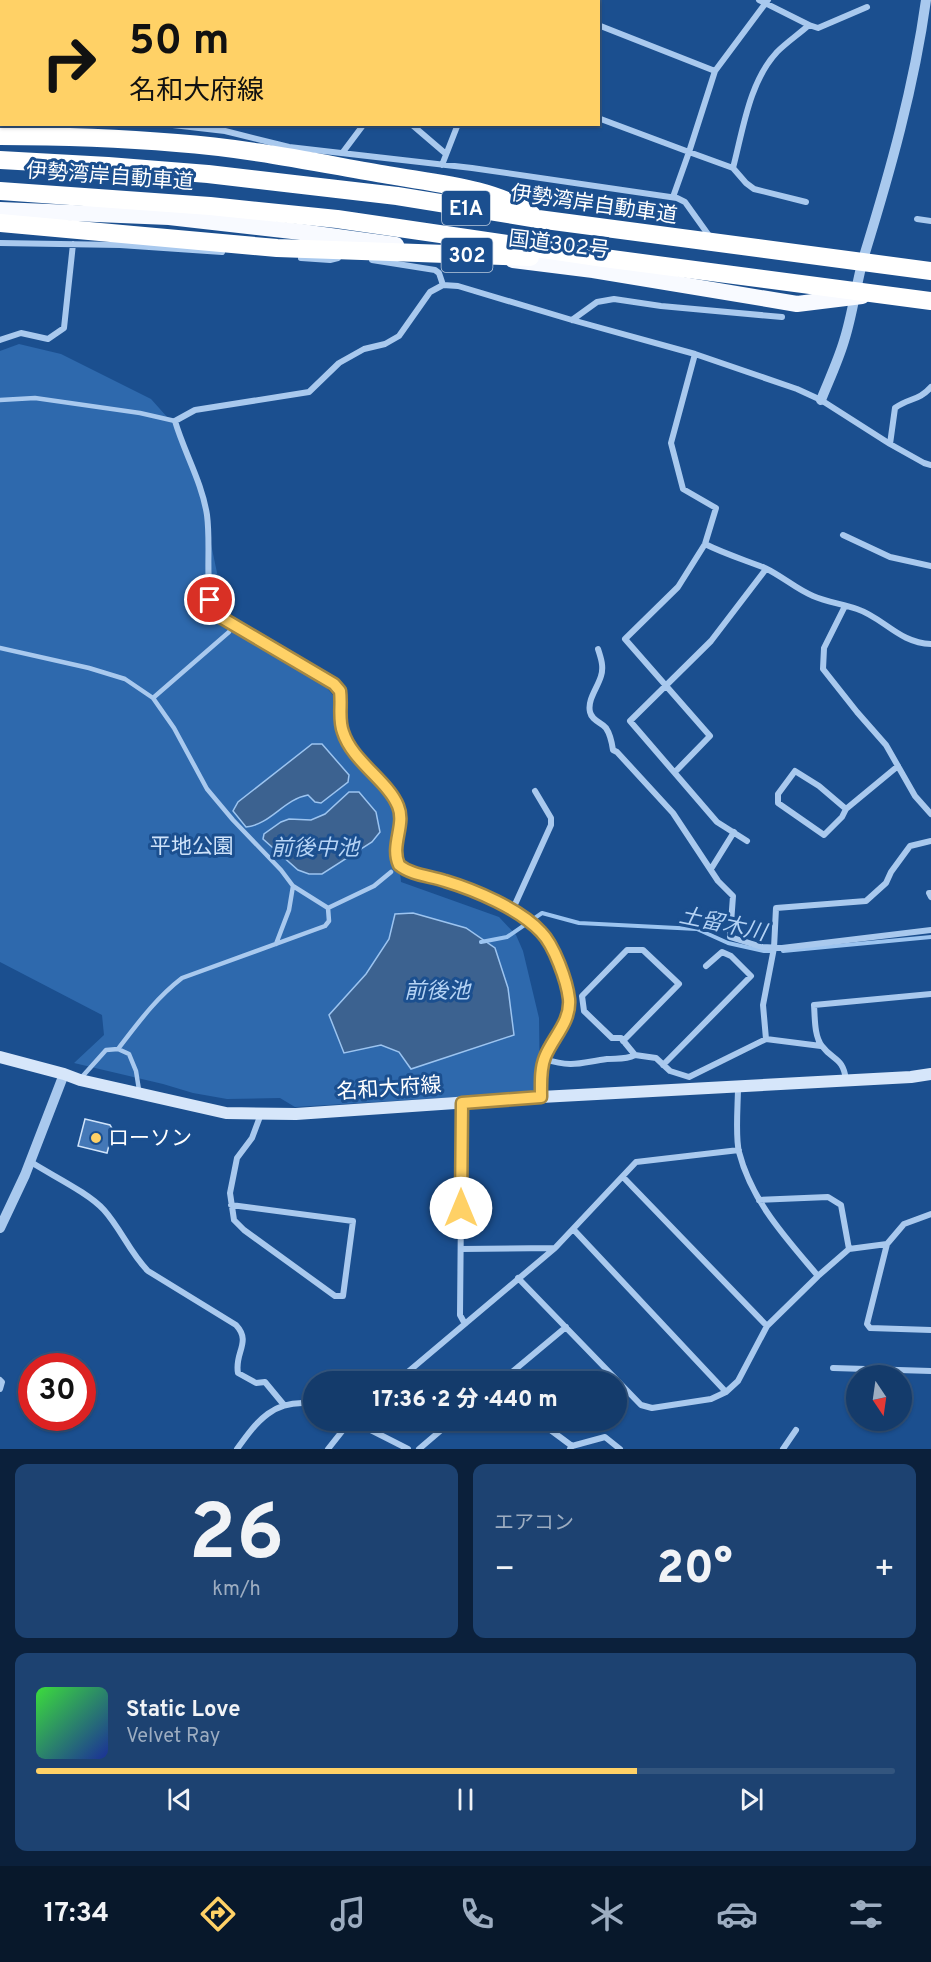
<!DOCTYPE html>
<html lang="ja">
<head>
<meta charset="utf-8">
<style>
	:root { --surface:#143b6b; --page:#1d4271; --text:#f1f3f6; --muted:#9dadc1; --line:#33557e; --accent:#ffd166 }
	body { margin:0; font-family:Overpass,"Noto Sans JP",sans-serif; background:var(--page); color:var(--text); height:100vh; display:flex; flex-direction:column; font-size:22px; white-space:nowrap }
	* { box-sizing:border-box; margin:0 }
	p { font-size:20px; color:var(--muted) }
	.icon { flex:none; width:33px; height:33px; fill:none; stroke:currentColor; stroke-width:2; stroke-linecap:round; stroke-linejoin:round }
	.map { position:relative; height:1449px; overflow:hidden }
	.details { display:flex; flex-direction:column; gap:15px; padding:15px; background:#0b203b; flex:1 }
	.details>* { flex:none }
	.banner { position:absolute; left:0px; top:0px; width:600px; height:126px; box-shadow:0 2px 4px #0004,0 0 0 2px var(--line); background:#ffd166; color:#111; overflow:hidden }
	.needle { width:39px; rotate:167deg }
	.tools { position:absolute; left:846px; top:1365px; display:grid; gap:12px }
	.tools a { display:grid; place-items:center; width:66px; height:66px; border-radius:50%; background:var(--surface); box-shadow:0 2px 4px #0004,0 0 0 2px var(--line); font-size:30px }
	.speed { position:absolute; left:18px; top:1353px; display:flex; gap:12px; font-size:30px; font-weight:700; text-align:center }
	.speed>* { display:grid; place-content:center; width:78px; height:78px; border-radius:50%; background:var(--surface); box-shadow:0 2px 4px #0004,0 0 0 2px var(--line); line-height:1 }
	.speed .limit { border:9px solid #d22; background:#fff; color:#111 }
	.pin { position:absolute; display:grid; place-items:center; width:51px; height:51px; color:#fff; margin:-26px; border:3px solid #fff; border-radius:50%; box-shadow:0 2px 6px #0007 }
	.me { position:absolute; width:66px; margin:-33px; rotate:0deg; stroke-linejoin:round; filter:drop-shadow(0 0 4px #0008) }
	.turn { display:flex; align-items:center; gap:21px; height:126px; padding:0 30px; font-size:27px }
	.turn .icon { width:78px; height:78px; stroke-width:2.5 }
	.turn b { display:block; font-size:42px; line-height:51px }
	.big { font-size:45px; font-weight:800; line-height:1.1 }
	.details .card { flex:1; display:flex; flex-direction:column; justify-content:center; gap:9px; min-width:0; padding:0 21px; border-radius:12px; background:var(--page) }
	.details .dial { align-items:center; gap:0 }
	.dial b { font-size:78px; line-height:1 }
	.song { display:flex; align-items:center; gap:18px }
	.cover { width:72px; height:72px; border-radius:9px; background:linear-gradient(135deg,hsl(120 70% 55%),hsl(230 70% 35%)) }
	.played { height:6px; border-radius:3px; background:linear-gradient(90deg,var(--accent) 70%,var(--line) 70%) }
	.keys { display:flex; justify-content:space-around; direction:ltr }
	.heat { display:flex; justify-content:space-between; align-items:center; font-size:33px; direction:ltr }
	.details .tiles { flex:1; display:grid; gap:15px; grid-template-columns:1fr 1fr }
	.card:last-child { grid-column:span 2 }
	.trip { position:absolute; left:303px; top:1371px; width:324px; height:60px; border-radius:30px; background:var(--surface); box-shadow:0 2px 4px #0004,0 0 0 2px var(--line); font-weight:800; line-height:60px; text-align:center }
	.tabs { display:flex; height:96px; justify-content:space-around; align-items:center; background:#08182b; color:var(--muted) }
	.tabs .icon { width:42px; height:42px }
	.tabs .on { color:var(--accent) }
	.tabs b { font-size:27px; color:var(--text) }
	.map>svg:first-child { display:block }
	.green { fill:#2e69ad }
	.water { fill:#3c6290; stroke:#9cc4f0; stroke-width:1.5 }
	.lines { fill:none; stroke-linecap:round; stroke-linejoin:round }
	.stream { stroke:#9cc4f0; stroke-width:4 }
	.building { fill:#4478b7; stroke:#cfe3fa; stroke-width:1.5 }
	.service { stroke:#a9c9ee; stroke-width:4.5 }
	.minor { stroke:#a9c9ee; stroke-width:6 }
	.tertiary { stroke:#a9c9ee; stroke-width:10 }
	.secondary { stroke:#d6e6fa; stroke-width:12 }
	.trunk { stroke:#f8faff; stroke-width:16 }
	.motorway-bridge { stroke:#fff; stroke-width:18 }
	.route-casing { stroke:#a68842; stroke-width:15 }
	.route { stroke:#ffd166; stroke-width:10 }
	.poi-dot { fill:#ffd166; stroke:#1b4f8f; stroke-width:2 }
	.labels { text-anchor:middle; stroke-width:6; stroke-linejoin:round; paint-order:stroke }
	.shield { fill:#1b4f8f; stroke:#bbcadd; stroke-width:1.5 }
	.shield-label { font-size:20px; font-weight:bold; fill:#fff }
	.street-label { font-size:21px; fill:#fff; stroke:#1b4f8f }
	.park-label { font-size:21px; fill:#cfe3fa; stroke:#1b4f8f }
	.poi-label { font-size:21px; fill:#fff; stroke:#1b4f8f; text-anchor:start }
	.water-label { font-size:22px; font-style:italic; fill:#b5d3f5; stroke:#1b4f8f }
</style>
</head>
<body>
<div class="map">
<svg width="931" height="1449" viewBox="0 0 931 1449">
	<rect width="100%" height="100%" fill="#1b4f8f"/>
	<path class="green" d="M 19,344 L 61,354 L 151,399 L 176,427 L 199,486 L 227,621 L 315,674 L 337,700 L 350,740 L 392,799 L 401,882 L 499,917 L 516,935 L 523,951 L 539,1018 L 540,1092 L 295,1107 L 280,1098 L 227,1099 L 193,1093 L 163,1084 L 74,1063 L 104,1035 L 102,1015 L 0,962 L 0,351 Z"/>
	<path class="water" d="M 312,744 L 322,744 L 349,775 L 348,782 L 321,803 L 315,802 L 308,795 C 284,799 270,825 246,827 L 233,811 L 238,802 Z
		M 349,792 L 359,792 L 376,812 L 380,832 L 372,842 L 322,874 L 309,874 L 298,870 L 263,839 L 264,834 L 281,822 L 289,819 L 311,820 L 325,814 Z
		M 413,913 L 466,928 L 495,948 L 508,988 L 514,1035 L 411,1069 L 399,1052 L 381,1045 L 344,1053 L 329,1015 L 366,974 L 389,939 L 395,914 Z"/>
	<g class="lines">
		<path class="stream" d="M 481,942 L 507,937 L 542,913 L 579,923 L 697,929 L 728,943 L 764,951 L 773,951
			M 783,951 L 931,937"/>
	</g>
	<path class="building" d="M 85,1119 L 110,1125 L 113,1130 L 107,1153 L 78,1146 Z"/>
	<g class="lines">
		<path class="service" d="M 0,400 L 35,398 L 140,413 L 175,421
			M 0,648 L 89,668 L 125,679 L 153,698 L 174,728 L 207,789 L 233,820 L 281,870 L 293,886
			M 153,698 L 229,632
			M 276,944 L 289,910 L 293,886 L 328,908
			M 118,1049 C 138,1023 156,998 182,978 L 325,926 L 329,921 L 328,908 L 374,886 L 391,872
			M 81,1078 L 106,1050 L 118,1049 L 129,1054 L 136,1071 L 139,1090"/>
		<path class="minor" d="M 65,0 L 66,2
			M 534,0 L 538,2
			M 419,2 L 420,0
			M 506,2 L 506,0
			M 598,25 L 715,71
			M 809,25 L 818,28 L 867,7
			M 0,116 L 2,116
			M 598,118 L 689,152 L 715,71 L 768,0
			M 164,124 L 225,131 L 289,147 L 472,168 L 677,198 L 685,202 L 710,237
			M 411,124 L 446,154
			M 343,152 L 364,124
			M 442,165 L 458,124
			M 733,168 C 743,130 749,82 777,52 C 787,42 799,34 809,25 L 759,0
			M 673,197 L 689,152 L 733,168 L 746,183 L 754,189 L 806,202
			M 917,219 L 931,221
			M 0,243 L 120,245 L 222,252
			M 301,258 L 330,260 L 338,258
			M 372,260 L 435,270 L 439,273 L 443,285 L 458,286 L 572,320 L 695,354 L 797,389 L 821,400 L 890,444 L 924,463 L 931,465
			M 443,285 L 430,292 L 399,336 L 385,344 L 364,349 L 339,363 L 309,392 L 195,410 L 175,421 C 184,452 202,482 207,515 C 211,546 205,578 212,609 L 217,615 L 334,684 L 340,691 C 342,704 338,719 343,732 C 348,750 365,767 378,781 C 385,788 394,796 398,806 C 406,825 390,845 399,865 C 411,875 430,876 445,881 C 476,890 519,909 541,932 C 550,941 555,956 560,968 C 565,979 569,991 569,1003 C 568,1025 553,1038 545,1057 C 540,1069 541,1084 541,1097
			M 572,320 L 597,302 L 614,299 L 661,306 L 782,317
			M 0,340 L 21,333 L 48,339 L 64,328 L 73,244
			M 890,444 L 895,408 C 908,398 919,401 931,387
			M 843,535 L 890,557 L 931,566
			M 705,544 C 725,554 745,560 765,568 C 782,576 796,589 813,596 C 827,602 843,604 857,609 C 884,618 899,643 931,644
			M 845,606 L 824,648 L 823,669 L 857,712 L 886,745 L 915,796 L 931,814
			M 598,649 C 601,658 604,667 601,676 C 598,687 587,700 590,712 C 592,721 601,722 606,728 C 610,734 612,743 613,750 L 617,752 L 673,813 L 718,881 L 733,896 L 730,937 L 762,947 L 782,948 L 931,930
			M 675,772 L 710,736 L 625,639 L 678,587 L 705,544 L 716,508 L 683,489 L 671,443 L 695,354
			M 846,809 L 819,786 L 795,771 L 778,794 L 778,803 L 824,835 L 842,817 L 846,809 L 898,766
			M 747,841 L 717,822 L 630,721 L 711,641 L 766,569
			M 711,869 L 734,832
			M 931,893 L 929,893 L 931,897
			M 512,911 L 551,825 L 551,818 L 535,791
			M 766,1039 L 763,1005 L 774,948 L 776,908 L 866,901 L 886,883 L 891,872 L 910,846 L 931,841
			M 623,1041 L 679,984 L 643,950 L 627,950 L 582,996 L 584,1011 L 612,1038 L 621,1038 L 635,1055 L 656,1058 L 670,1071 L 689,1077 L 766,1039 L 821,1046
			M 544,1059 C 573,1068 579,1063 607,1059 C 617,1058 625,1060 635,1055
			M 663,1065 L 751,976 L 731,956 L 722,952 L 706,966
			M 846,1080 C 843,1057 833,1061 822,1046 C 814,1036 815,1017 814,1005 L 931,994
			M 738,1087 C 738,1105 735,1136 739,1152 C 752,1202 786,1238 818,1276
			M 462,1103 L 460,1315 L 465,1324
			M 31,1162 C 51,1175 89,1193 104,1210 C 121,1229 130,1253 148,1271 L 236,1325 C 252,1342 234,1353 238,1373 L 256,1383 L 265,1382 L 284,1405
			M 623,1177 L 767,1326
			M 759,1200 L 828,1197 L 841,1205 L 849,1249
			M 231,1205 L 353,1221 L 343,1296 L 335,1296 L 244,1230 L 234,1220 L 230,1193 L 237,1158 L 252,1138 L 261,1114
			M 574,1230 L 726,1392
			M 887,1244 L 867,1324 L 870,1328 L 931,1330
			M 461,1249 L 554,1248
			M 518,1278 L 641,1405 L 652,1408 L 711,1399 L 726,1392 L 738,1381 L 767,1326 L 818,1276 L 849,1249 L 887,1244 L 904,1224 L 931,1214
			M 833,1368 L 931,1371
			M 0,1380 L 2,1382 L 0,1389
			M 396,1382 L 555,1248 L 636,1162 L 739,1150
			M 500,1382 L 566,1327
			M 351,1420 L 408,1449
			M 537,1420 L 572,1446
			M 237,1449 C 257,1421 274,1398 314,1404
			M 328,1449 L 351,1420
			M 419,1449 L 453,1420
			M 570,1449 L 572,1446 L 605,1437 L 620,1449
			M 783,1449 L 796,1430"/>
		<path class="tertiary" d="M 821,400 C 829,380 838,361 844,341 C 853,313 856,284 864,256 C 890,172 914,87 926,0
			M 0,1228 L 25,1175 L 64,1074"/>
		<path class="secondary" d="M 0,1057 L 64,1074 L 80,1080 L 226,1113 L 296,1114 L 541,1097 L 911,1077 L 931,1074"/>
		<path class="trunk" d="M 0,210 L 169,217 L 301,232 L 396,245
			M 513,260 L 593,270 L 797,304 L 862,296"/>
		<path class="motorway-bridge" d="M 0,136 C 59,136 119,138 177,143 C 248,148 318,163 388,175 C 432,183 496,188 532,215
			M 0,160 L 108,166 L 208,174 L 397,196 L 538,219 L 931,271
			M 0,191 L 210,206 L 337,219 L 604,258 L 931,301
			M 0,223 L 277,248 L 530,257"/>
	</g>
	<g class="lines">
		<defs>
			<path id="route" d="M 210,600 L 212,609 L 217,615 L 334,684 L 340,691 C 342,705 338,719 343,732 C 352,761 388,781 398,806 C 406,825 390,845 399,865 C 411,875 430,876 445,881 C 475,890 520,909 541,932 C 554,945 567,981 569,999 C 571,1022 553,1037 545,1057 C 540,1069 541,1084 541,1097 L 462,1103 L 461,1208"/>
		</defs>
		<use href="#route" class="route-casing"/>
		<use href="#route" class="route"/>
	</g>
	<circle class="poi-dot" cx="96" cy="1138" r="6"/>
	<g class="labels">
		<g class="shield">
			<rect x="442" y="191" width="48" height="34" rx="4.5"/>
			<rect x="441.5" y="238" width="51" height="34" rx="4.5"/>
		</g>
		<g class="shield-label">
			<text x="466" y="215">E1A</text>
			<text x="467" y="262">302</text>
		</g>
		<g class="street-label">
			<text transform="translate(110 176) rotate(4)" y="7">伊勢湾岸自動車道</text>
			<text transform="translate(594 204) rotate(8)" y="7">伊勢湾岸自動車道</text>
			<text transform="translate(559 244) rotate(7)" y="7">国道302号</text>
			<text transform="translate(389 1088) rotate(-4)" y="7">名和大府線</text>
		</g>
		<g class="park-label">
			<text x="192" y="853">平地公園</text>
		</g>
		<g class="poi-label">
			<text x="108" y="1145">ローソン</text>
		</g>
		<g class="water-label">
			<text x="315" y="855">前後中池</text>
			<text transform="translate(723 923) rotate(12)" y="8">土留木川</text>
			<text x="437" y="998">前後池</text>
		</g>
	</g>
</svg>
<div class="tools">
<a><svg class="needle" viewBox="-14 -14 28 28"><path d="M0-13l5 13h-10z" fill="#e53935"/><path d="M0 13l5-13h-10z" fill="#9dadc1"/></svg></a>
</div>
<div class="speed"><div class="limit">30</div></div>
<div class="pin" style="left:210px;top:600px;background:#d93025"><svg class="icon" aria-label="arrive" viewBox="0 0 24 24"><path d="M6 21V4h12l-3 4 3 4H6"/></svg></div>
<svg class="me" style="left:461px;top:1208px" viewBox="-20 -20 40 40"><circle r="19" fill="#fff"/><path d="M0-13L10 11 0 6-10 11z" fill="#ffd166"/></svg>
<div class="trip">17:36 · 2 分 · 440 m</div>
<div class="banner">
<div class="turn"><svg class="icon" aria-label="right" viewBox="0 0 24 24"><path d="M7 20v-9h11M14 6l5 5-5 5"/></svg><div><b>50 m</b>名和大府線</div></div>
</div>
</div>
<section class="details">
<div class="tiles">
<div class="card dial"><b>26</b><p>km/h</p></div>
<div class="card"><p>エアコン</p>
<div class="heat"><a>−</a><b class="big">20°</b><a>+</a></div>
</div>
<div class="card">
<div class="song"><i class="cover"></i><div><b>Static Love</b><p>Velvet Ray</p></div></div>
<div class="played"></div>
<div class="keys"><svg class="icon" aria-label="previous" viewBox="0 0 24 24"><path d="M18 5L8 12l10 7zM5 5v14"/></svg><svg class="icon" aria-label="pause" viewBox="0 0 24 24"><path d="M8 5v14M16 5v14"/></svg><svg class="icon" aria-label="next" viewBox="0 0 24 24"><path d="M6 5l10 7-10 7zM19 5v14"/></svg></div>
</div>
</div>
</section>
<nav class="tabs">
<b>17:34</b>
<svg class="icon on" aria-label="directions" viewBox="0 0 24 24"><path d="M12 3l9 9-9 9-9-9zM9 14v-3h6M13 9l2 2-2 2"/></svg>
<svg class="icon" aria-label="music" viewBox="0 0 24 24"><path d="M9 18V5l10-2v13"/><circle cx="6" cy="18" r="3"/><circle cx="16" cy="16" r="3"/></svg>
<svg class="icon" aria-label="phone" viewBox="0 0 24 24"><path d="M5 4h4l2 5-3 2q2 4 5 5l2-3 5 2v4C11 20 4 13 5 4z"/></svg>
<svg class="icon" aria-label="climate" viewBox="0 0 24 24"><path d="M12 3v18M4 7l16 10M4 17L20 7"/></svg>
<svg class="icon" aria-label="car" viewBox="0 0 24 24"><path d="M5 17H2v-5l4-1 3-4h7l3 4 3 1v5h-3M9 17h6M6 11h13"/><circle cx="7" cy="17" r="2"/><circle cx="17" cy="17" r="2"/></svg>
<svg class="icon" aria-label="filters" viewBox="0 0 24 24"><path d="M4 7h16M4 17h16"/><circle cx="9" cy="7" r="2"/><circle cx="15" cy="17" r="2"/></svg>
</nav>
</body>
</html>
